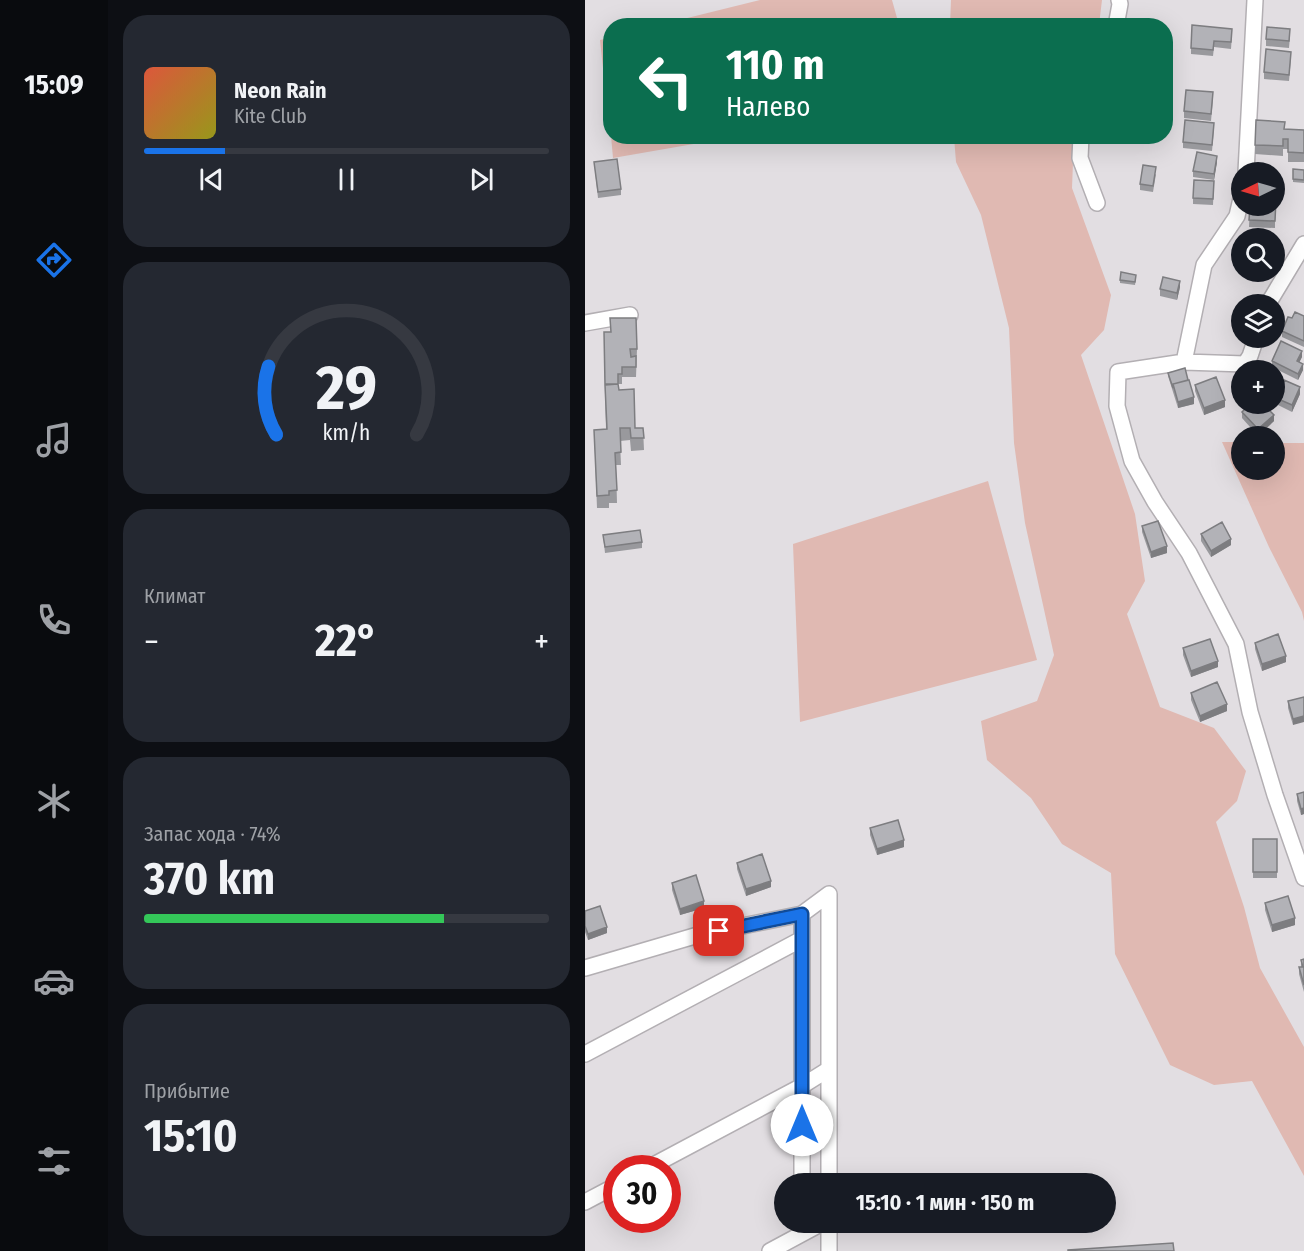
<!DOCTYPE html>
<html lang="ru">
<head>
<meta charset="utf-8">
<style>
	:root { --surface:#171b24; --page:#242831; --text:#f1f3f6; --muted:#9ea1a6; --line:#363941; --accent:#1a73e8 }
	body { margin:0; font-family:"Fira Sans Condensed",sans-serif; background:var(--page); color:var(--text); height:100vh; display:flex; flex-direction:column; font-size:22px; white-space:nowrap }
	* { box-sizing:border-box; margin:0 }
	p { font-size:20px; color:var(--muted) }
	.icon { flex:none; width:33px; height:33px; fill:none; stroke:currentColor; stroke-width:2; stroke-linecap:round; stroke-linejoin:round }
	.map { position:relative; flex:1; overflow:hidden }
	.panel { display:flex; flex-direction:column; gap:15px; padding:15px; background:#0d0f14; width:477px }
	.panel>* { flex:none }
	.hud { position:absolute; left:18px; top:18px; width:570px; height:126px; border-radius:24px; box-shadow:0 6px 24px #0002; background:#0b6e4f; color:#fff; overflow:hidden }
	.needle { width:39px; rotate:265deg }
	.tools { position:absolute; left:646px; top:162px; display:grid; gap:12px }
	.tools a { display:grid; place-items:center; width:54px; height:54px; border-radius:50%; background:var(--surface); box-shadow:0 6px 24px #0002; font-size:30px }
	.speed { position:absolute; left:18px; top:1155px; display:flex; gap:12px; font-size:30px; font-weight:700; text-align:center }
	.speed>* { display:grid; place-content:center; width:78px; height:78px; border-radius:50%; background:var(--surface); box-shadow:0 6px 24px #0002; line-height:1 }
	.speed .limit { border:9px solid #d22; background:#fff; color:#111 }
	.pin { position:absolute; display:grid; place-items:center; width:51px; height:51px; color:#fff; margin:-26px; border-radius:12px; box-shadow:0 3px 9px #0006 }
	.me { position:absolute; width:66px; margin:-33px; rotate:0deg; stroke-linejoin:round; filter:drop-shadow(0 0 4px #0008) }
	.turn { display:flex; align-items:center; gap:21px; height:126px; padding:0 24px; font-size:27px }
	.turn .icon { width:78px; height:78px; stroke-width:2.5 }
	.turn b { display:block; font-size:42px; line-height:51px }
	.big { font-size:45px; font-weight:700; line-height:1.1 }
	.panel .widget { flex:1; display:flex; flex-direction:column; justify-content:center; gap:9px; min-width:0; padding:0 21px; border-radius:24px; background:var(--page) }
	.panel .dial { align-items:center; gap:0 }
	.dial svg { height:156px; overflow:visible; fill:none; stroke:var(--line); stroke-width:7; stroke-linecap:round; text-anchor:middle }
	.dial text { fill:var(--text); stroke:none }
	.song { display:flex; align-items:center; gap:18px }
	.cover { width:72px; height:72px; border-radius:9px; background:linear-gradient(135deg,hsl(10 70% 55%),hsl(60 70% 35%)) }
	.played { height:6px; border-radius:3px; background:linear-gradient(90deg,var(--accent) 20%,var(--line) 20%) }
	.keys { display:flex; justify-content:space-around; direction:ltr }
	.heat { display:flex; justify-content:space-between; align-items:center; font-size:33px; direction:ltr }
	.charge { height:9px; border-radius:4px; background:linear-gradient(90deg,#34c759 74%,var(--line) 0) }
	.trip { position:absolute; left:189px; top:1173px; width:342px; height:60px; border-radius:30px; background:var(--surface); box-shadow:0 6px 24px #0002; font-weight:700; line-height:60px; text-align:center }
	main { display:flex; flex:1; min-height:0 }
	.dock { display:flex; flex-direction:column; width:108px; justify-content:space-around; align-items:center; background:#090b0e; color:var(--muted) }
	.dock .icon { width:42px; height:42px }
	.dock .selected { color:var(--accent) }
	.dock b { font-size:27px; color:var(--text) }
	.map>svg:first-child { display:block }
	.green { fill:#e0b9b2 }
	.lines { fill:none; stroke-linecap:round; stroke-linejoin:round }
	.minor-casing { stroke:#b3afb3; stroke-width:18 }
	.minor { stroke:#fff; stroke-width:15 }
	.wall { fill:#99999d }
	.shaded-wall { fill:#7d7d80 }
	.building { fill:#b2b2b7; stroke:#7d7d80; stroke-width:1.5 }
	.route-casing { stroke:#114b97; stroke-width:15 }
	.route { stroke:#1a73e8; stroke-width:10 }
</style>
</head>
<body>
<main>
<nav class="dock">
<b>15:09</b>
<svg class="icon selected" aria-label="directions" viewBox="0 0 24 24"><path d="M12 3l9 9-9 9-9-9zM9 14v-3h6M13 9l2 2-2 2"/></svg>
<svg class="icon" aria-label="music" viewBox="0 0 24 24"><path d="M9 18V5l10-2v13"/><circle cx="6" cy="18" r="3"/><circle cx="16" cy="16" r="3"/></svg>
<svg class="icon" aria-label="phone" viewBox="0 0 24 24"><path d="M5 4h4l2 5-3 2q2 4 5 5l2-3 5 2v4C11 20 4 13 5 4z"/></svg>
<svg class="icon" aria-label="climate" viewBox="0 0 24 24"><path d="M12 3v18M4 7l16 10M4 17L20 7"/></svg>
<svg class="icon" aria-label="car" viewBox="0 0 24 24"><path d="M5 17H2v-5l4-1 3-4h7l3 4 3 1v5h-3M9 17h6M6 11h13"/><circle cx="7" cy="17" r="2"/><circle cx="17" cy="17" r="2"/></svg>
<svg class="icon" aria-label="filters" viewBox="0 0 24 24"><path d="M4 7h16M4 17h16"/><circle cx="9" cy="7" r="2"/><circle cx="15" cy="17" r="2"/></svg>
</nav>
<section class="panel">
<div class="widget">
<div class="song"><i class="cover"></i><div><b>Neon Rain</b><p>Kite Club</p></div></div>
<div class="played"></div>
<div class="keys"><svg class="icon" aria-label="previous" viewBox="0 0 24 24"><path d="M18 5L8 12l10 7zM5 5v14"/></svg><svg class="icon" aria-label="pause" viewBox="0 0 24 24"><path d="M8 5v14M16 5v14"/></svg><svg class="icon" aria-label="next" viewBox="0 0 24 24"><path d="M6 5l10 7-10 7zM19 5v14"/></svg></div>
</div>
<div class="widget dial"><svg viewBox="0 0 100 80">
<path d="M14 69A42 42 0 1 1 86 69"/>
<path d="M14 69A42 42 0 0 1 10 34" stroke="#1a73e8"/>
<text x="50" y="56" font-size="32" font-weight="700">29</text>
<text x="50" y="72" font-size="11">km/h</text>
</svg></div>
<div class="widget"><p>Климат</p>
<div class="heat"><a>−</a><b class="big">22°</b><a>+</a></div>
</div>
<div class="widget"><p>Запас хода · 74%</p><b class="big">370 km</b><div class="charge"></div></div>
<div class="widget"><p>Прибытие</p><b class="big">15:10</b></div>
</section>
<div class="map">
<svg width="719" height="1251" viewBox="0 0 719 1251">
	<rect width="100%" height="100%" fill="#e2dee2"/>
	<path class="green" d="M 175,0 L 307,0 L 314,25 L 74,25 Z
		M 366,0 L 517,0 L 514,25 L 365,26 Z
		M 25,38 L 26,38 L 25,135 L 15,40 Z
		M 26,136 L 149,136 L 149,137 L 28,158 Z
		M 369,137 L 489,137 L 487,188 L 526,295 L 519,330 L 496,355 L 550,514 L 560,581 L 542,614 L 575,707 L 629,728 L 661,771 L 652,801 L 631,822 L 659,907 L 675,968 L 719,1047 L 719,1176 L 667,1081 L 629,1085 L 585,1065 L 530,954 L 526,873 L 477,844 L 446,798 L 402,760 L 396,721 L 452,701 L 469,655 L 440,523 L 429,443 L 424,328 L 396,215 L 371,162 Z
		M 637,442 L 657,442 L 657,470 L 690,470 L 690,443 L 719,443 L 719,621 L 717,612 L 684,547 Z
		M 403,481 L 452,660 L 215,722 L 208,544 Z"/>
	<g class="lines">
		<defs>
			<path id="minor" d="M 531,26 L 535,4 L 534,0
				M 496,136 L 495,158 L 512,203
				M 661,172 L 670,0
				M 657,194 L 652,216 L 619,265 L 599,362 L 533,372 L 532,406 L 547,461 L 570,502 L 604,553 L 651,644 L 665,712 L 690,795 L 719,878
				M 683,304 L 719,244
				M 0,323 L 45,315
				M 599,362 L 660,364 L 665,356 L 671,338
				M 0,968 L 113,935 L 217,914 L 244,894 L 244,1184
				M 0,1054 L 217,939
				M 63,1168 L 217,1086 L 244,1069
				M 217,1184 L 217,914
				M 0,1202 L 32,1185
				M 244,1222 L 244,1251
				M 185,1251 L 239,1222"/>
		</defs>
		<use href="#minor" class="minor-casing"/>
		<use href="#minor" class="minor"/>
	</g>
	<path class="wall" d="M 647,35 L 646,49 L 629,47 L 628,56 L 606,54 L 606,48 Z
		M 705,36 L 704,48 L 681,46 L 681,39 Z
		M 706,58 L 704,81 L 679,79 L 679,72 Z
		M 628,99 L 626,121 L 599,118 L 599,111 Z
		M 629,129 L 627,151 L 598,148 L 598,142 Z
		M 700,129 L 719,130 L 719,162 L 703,162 L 703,149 L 698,149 L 698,156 L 670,154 L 670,145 Z
		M 9,162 L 36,189 L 36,195 L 13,198 Z
		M 632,162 L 629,180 L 608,177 L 608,171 Z
		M 708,169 L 719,170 L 719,183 L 708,182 Z
		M 571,174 L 568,192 L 555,190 L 555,184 Z
		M 629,181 L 628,205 L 608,204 L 608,198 Z
		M 665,206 L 690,206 L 690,228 L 664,227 Z
		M 551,278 L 550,285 L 535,283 L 535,280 Z
		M 595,287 L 592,300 L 575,296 L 575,289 Z
		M 719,316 L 719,347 L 697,337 L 697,331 L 707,318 Z
		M 19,332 L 52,349 L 51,377 L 37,377 L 37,384 L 33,384 L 34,390 L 50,428 L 58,428 L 59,450 L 46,451 L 45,440 L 35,441 L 36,465 L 31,465 L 32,503 L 24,503 L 24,508 L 12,508 L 9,430 L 21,429 L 20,394 Z
		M 717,357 L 714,362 L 718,370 L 713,380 L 687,367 L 687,361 Z
		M 583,373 L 609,404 L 593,408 L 583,376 Z
		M 610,385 L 640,407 L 619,415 L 610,391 Z
		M 715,394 L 707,412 L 691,404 L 691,398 Z
		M 657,412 L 689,421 L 673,436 L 657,418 Z
		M 557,526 L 582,553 L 566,558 L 557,532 Z
		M 616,534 L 646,545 L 626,557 L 616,541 Z
		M 18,535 L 57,542 L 57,548 L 20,553 Z
		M 670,643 L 701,662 L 677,671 L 670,649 Z
		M 598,648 L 633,667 L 606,677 L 598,655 Z
		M 606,693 L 642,711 L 615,722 L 606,700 Z
		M 719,697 L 708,725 L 703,708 L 703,701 Z
		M 719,792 L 719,814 L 716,815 L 712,801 L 712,794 Z
		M 285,828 L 319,847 L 292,855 L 285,835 Z
		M 668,839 L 692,839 L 692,878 L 668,878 Z
		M 152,863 L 186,887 L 161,896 L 152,869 Z
		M 87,883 L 119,908 L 95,915 L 87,890 Z
		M 680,903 L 710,925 L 687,932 L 680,910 Z
		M 0,911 L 22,933 L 3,940 L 0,932 Z
		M 719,959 L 719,992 L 714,974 L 714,967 L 716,967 L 716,960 Z"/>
	<path class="shaded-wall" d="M 632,156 L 632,162 L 629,180 L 629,174 Z
		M 595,281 L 595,287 L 592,300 L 592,293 Z
		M 717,351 L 717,357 L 712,367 L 712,361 Z
		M 718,364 L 718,370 L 713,380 L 713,374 Z
		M 715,387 L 715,394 L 707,412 L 707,405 Z
		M 609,397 L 609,404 L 593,408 L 593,402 Z
		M 640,400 L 640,407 L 619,415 L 619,408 Z
		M 689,415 L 689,421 L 673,436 L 673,429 Z
		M 646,539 L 646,545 L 626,557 L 626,551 Z
		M 582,546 L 582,553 L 566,558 L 566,552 Z
		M 701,656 L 701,662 L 677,671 L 677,664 Z
		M 633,661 L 633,667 L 606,677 L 606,671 Z
		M 642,704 L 642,711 L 615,722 L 615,716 Z
		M 719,716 L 719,722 L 708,725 L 708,719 Z
		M 719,808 L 719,814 L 716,815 L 716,809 Z
		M 319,840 L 319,847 L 292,855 L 292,849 Z
		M 186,881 L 186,887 L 161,896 L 161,889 Z
		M 119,901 L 119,908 L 95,915 L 95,909 Z
		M 710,918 L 710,925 L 687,932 L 687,925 Z
		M 22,927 L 22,933 L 3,940 L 3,934 Z"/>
	<path class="building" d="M 607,25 L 647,29 L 646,42 L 629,41 L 628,50 L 606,48 Z
		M 682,27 L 705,29 L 704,41 L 681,39 Z
		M 681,49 L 706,52 L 704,75 L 679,72 Z
		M 601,90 L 628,92 L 626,114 L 599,111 Z
		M 600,120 L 629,123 L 627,145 L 598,142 Z
		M 671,120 L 700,122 L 699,129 L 719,130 L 719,153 L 703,152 L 703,139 L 698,139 L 698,146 L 670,145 Z
		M 612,152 L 632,156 L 629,174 L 608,171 Z
		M 32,159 L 36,189 L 13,192 L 9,162 Z
		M 558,165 L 571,167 L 568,186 L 555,184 Z
		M 708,169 L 719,170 L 719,180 L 708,179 Z
		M 609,180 L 629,181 L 628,199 L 608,198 Z
		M 690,199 L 691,199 L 690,221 L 664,220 L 665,206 L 690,206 Z
		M 536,272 L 551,275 L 550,282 L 535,280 Z
		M 578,277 L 595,281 L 592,293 L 575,289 Z
		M 710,312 L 719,316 L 719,341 L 697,331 L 703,317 L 707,318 Z
		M 25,318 L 51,318 L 52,349 L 45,349 L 46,357 L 51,356 L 51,367 L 37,367 L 37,374 L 33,374 L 33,384 L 20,384 L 19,332 L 26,332 Z
		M 696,341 L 717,351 L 712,361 L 718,364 L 713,374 L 687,361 Z
		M 600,368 L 603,380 L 588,384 L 588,388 L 583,373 Z
		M 631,377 L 640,400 L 619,408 L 610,385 Z
		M 604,380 L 609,397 L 593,402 L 588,384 Z
		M 699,380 L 715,387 L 707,405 L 691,398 Z
		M 33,384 L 34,390 L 49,389 L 50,428 L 58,428 L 59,438 L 46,438 L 45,428 L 35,428 L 36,452 L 30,453 L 32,490 L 24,491 L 24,495 L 12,496 L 9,430 L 22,429 L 20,385 Z
		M 665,404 L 678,404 L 689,415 L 673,429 L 657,412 Z
		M 573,521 L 582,546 L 566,552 L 557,526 Z
		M 637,522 L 646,539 L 626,551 L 616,534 Z
		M 55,530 L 57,542 L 20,547 L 18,535 Z
		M 693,634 L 701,656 L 677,664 L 670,643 Z
		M 625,639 L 633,661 L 606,671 L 598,648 Z
		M 632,682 L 642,704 L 615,716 L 606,693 Z
		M 719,697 L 719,716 L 708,719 L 703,701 Z
		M 719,792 L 719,808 L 716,809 L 712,794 Z
		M 313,820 L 319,840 L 292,849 L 285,828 Z
		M 668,839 L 692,839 L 692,872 L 668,872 Z
		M 177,854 L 186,881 L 161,889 L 152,863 Z
		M 111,875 L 119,901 L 95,909 L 87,883 Z
		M 703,896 L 710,918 L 687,925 L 680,903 Z
		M 15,906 L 22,927 L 3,934 L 0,926 L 0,911 Z
		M 719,959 L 719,985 L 714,967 L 718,967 L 716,960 Z
		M 588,1243 L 589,1251 L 483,1251 L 483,1250 Z"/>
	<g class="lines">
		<defs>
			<path id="route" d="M 134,931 L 217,914 L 217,1125"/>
		</defs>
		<use href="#route" class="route-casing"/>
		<use href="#route" class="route"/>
	</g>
</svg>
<div class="tools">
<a><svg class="needle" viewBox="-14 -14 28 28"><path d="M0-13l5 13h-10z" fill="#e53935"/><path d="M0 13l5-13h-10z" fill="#9ea1a6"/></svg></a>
<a><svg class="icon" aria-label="search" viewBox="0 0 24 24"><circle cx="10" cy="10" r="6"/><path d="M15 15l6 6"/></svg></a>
<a><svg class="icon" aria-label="layers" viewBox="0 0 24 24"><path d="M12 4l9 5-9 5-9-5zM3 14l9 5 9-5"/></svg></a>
<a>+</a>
<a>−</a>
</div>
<div class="speed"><div class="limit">30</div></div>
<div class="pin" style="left:134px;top:931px;background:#d93025"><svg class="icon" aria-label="arrive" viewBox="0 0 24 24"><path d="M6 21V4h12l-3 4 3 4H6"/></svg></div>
<svg class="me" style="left:217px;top:1125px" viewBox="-20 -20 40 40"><circle r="19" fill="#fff"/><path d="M0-13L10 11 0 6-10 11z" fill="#1a73e8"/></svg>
<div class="trip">15:10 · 1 мин · 150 m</div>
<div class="hud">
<div class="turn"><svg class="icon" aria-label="left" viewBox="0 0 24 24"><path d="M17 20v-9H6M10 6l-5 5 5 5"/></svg><div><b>110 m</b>Налево</div></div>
</div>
</div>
</main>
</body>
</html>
